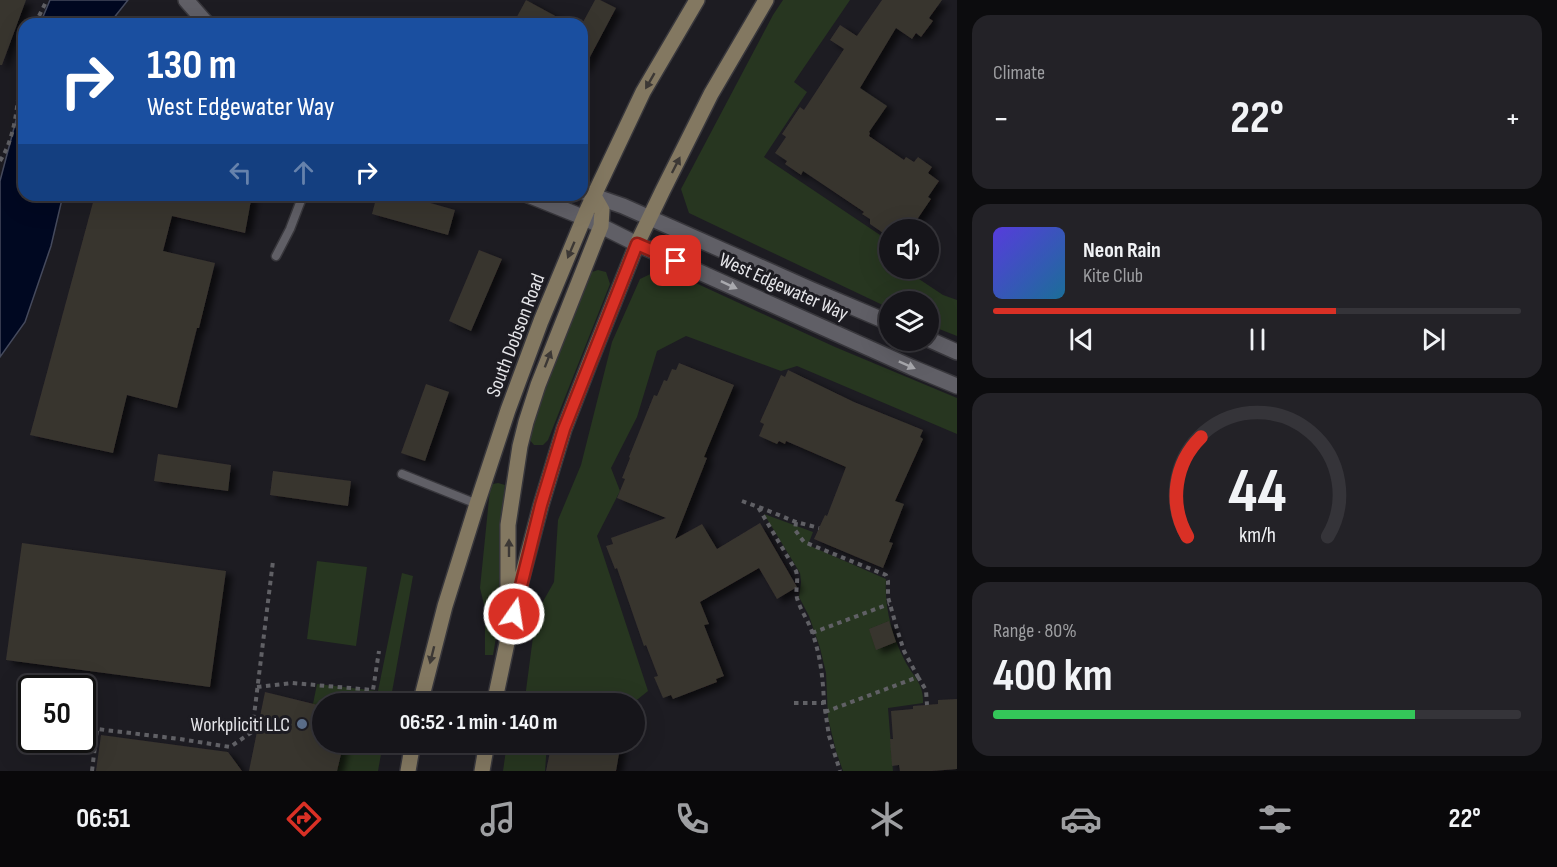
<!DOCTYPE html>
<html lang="en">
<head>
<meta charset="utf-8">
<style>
	:root { --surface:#16151a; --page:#232227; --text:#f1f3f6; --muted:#9e9fa2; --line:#353439; --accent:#d93025 }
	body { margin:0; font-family:"Sofia Sans Condensed",sans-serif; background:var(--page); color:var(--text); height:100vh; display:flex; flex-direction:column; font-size:22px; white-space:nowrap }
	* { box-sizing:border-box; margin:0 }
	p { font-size:20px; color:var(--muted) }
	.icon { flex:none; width:33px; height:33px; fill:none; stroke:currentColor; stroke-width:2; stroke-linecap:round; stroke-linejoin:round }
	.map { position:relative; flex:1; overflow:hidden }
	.side { display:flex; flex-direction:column; gap:15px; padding:15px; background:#0c0c0e; width:600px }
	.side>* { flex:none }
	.guide { position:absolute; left:18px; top:18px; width:570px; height:183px; border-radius:18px; box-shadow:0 6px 24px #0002,0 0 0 2px var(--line); background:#1a4fa0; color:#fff; overflow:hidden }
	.fabs { position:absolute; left:879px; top:219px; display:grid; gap:12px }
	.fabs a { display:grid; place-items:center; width:60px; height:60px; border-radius:50%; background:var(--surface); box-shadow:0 6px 24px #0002,0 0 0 2px var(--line); font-size:30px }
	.speed { position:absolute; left:18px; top:675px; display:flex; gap:12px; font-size:30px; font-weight:700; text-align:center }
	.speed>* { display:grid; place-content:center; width:78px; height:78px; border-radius:50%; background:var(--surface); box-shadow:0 6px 24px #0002,0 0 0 2px var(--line); line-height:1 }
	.speed .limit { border:3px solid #111; border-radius:9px; background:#fff; color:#111 }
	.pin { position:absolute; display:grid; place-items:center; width:51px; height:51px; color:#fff; margin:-26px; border-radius:12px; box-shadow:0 3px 9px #0006 }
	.me { position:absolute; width:66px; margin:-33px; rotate:13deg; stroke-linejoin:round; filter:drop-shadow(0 0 4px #0008) }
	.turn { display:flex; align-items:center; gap:21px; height:126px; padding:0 30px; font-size:27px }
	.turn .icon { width:78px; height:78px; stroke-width:2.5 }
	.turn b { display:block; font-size:42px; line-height:51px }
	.lanes { display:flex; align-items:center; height:57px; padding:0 30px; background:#0003; justify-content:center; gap:30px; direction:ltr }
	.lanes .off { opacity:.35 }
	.big { font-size:45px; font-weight:700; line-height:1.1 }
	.side .card { flex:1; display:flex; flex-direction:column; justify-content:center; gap:9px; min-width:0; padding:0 21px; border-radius:18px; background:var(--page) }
	.side .dial { align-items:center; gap:0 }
	.dial svg { height:156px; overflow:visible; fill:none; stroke:var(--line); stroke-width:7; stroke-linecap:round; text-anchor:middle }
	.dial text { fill:var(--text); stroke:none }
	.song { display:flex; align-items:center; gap:18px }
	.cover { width:72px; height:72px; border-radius:9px; background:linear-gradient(135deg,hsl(250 70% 55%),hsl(200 70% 35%)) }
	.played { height:6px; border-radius:3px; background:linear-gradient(90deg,var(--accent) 65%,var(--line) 65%) }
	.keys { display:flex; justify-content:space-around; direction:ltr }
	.heat { display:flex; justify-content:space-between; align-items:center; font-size:33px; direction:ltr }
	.charge { height:9px; border-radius:4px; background:linear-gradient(90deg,#34c759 80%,var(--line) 0) }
	.trip { position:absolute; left:312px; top:693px; width:333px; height:60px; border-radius:30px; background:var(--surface); box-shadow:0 6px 24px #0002,0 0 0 2px var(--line); font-weight:700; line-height:60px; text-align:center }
	.tab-bar { display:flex; height:96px; justify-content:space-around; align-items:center; background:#09080a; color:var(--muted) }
	.tab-bar .icon { width:42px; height:42px }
	.tab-bar .selected { color:var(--accent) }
	.tab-bar b { font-size:27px; color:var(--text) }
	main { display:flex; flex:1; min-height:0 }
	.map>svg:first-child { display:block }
	.green { fill:#273620 }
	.water { fill:#000821; stroke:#454a5d; stroke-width:1.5 }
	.building { fill:#39342f; filter:url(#shadow) }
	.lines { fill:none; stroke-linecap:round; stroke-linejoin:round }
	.service-casing { stroke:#38373c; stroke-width:11 }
	.minor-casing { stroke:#38373c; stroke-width:18 }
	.tertiary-casing { stroke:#38373c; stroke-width:18 }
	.secondary-casing { stroke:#38373c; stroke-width:18 }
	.path { stroke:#606065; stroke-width:4; stroke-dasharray:4.5 4.5; stroke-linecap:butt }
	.service { stroke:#605f66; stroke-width:8 }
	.minor { stroke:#605f66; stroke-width:15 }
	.tertiary { stroke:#605f66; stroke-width:15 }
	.secondary { stroke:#837861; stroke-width:15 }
	.oneway { fill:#3c3835 }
	.oneway2 { fill:#a9a9ae }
	.route-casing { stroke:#8d1f18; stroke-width:15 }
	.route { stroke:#d93025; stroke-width:10 }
	.service-dot { fill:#5c6f8a; stroke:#1d1c22; stroke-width:2 }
	.labels { text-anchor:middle; stroke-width:6; stroke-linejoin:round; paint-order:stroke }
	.street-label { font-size:20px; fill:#e5e5e9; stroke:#1d1c22 }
	.poi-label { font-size:20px; fill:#e5e5e9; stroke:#1d1c22; text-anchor:end }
</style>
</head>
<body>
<main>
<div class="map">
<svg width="957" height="771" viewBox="0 0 957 771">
	<defs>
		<filter id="shadow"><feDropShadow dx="6" dy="4" stdDeviation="3" flood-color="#0009"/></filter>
	</defs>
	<rect width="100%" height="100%" fill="#1d1c22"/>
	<path class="green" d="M 783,0 L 850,0 L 794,82 L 807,92 L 764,157 L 889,241 L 890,268 L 916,269 L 919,271 L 916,277 L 943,295 L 957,300 L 957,336 L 929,325 L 928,302 L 890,302 L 889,308 L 689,213 L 681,189 L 773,15 Z
		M 663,268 L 835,347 L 957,398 L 957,434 L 797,366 L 781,371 L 686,336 L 657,351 L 637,417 L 611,468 L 620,491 L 597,536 L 648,691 L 633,703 L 522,703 L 525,698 L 536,614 L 554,582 L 558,520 L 581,465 L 612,342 L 640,279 Z
		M 598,270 L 606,272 L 610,284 L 548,440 L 543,445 L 534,445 L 528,438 L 531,422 L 592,272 Z
		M 498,483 L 505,485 L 499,540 L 502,602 L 493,655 L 485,655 L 485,609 L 480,588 L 490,489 L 493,484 Z
		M 764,514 L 813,532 L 808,545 L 886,579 C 884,606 892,636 905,661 C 913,677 924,683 923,703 L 888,708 L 893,771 L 843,771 L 836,751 L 828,718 L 826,673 L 820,648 L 809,616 L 799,597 L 801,582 L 800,573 Z
		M 317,561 L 367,567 L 356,646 L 307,639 Z
		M 402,573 L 413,576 L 390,703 L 322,704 L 322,706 L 313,704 L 317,684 L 378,691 Z
		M 344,743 L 383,743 L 378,771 L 337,771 Z
		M 507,743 L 547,743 L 545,771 L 503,771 Z"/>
	<path class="water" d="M 50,0 L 128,0 L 109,24 L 40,24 Z
		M 24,90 L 24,195 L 63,195 L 51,246 L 25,322 L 0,357 L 0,181 Z"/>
	<path class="building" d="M 0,0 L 26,0 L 2,65 L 0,65 Z
		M 526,0 L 570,24 L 513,24 Z
		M 595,0 L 600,0 L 616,8 L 582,72 L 582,24 Z
		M 882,0 L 942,0 L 929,18 L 933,21 L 921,37 L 916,33 L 912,39 L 896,28 L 860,88 L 887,106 L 869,132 L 870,133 L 869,136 L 904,160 L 906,157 L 914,162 L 918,157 L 932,167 L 928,173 L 939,181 L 928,197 L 931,199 L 914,224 L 910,221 L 904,230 L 890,230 L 886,235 L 870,224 L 870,219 L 862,214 L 864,212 L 803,171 L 801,175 L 785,164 L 787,161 L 775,153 L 786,137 L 782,134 L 800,107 L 804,110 L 844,49 L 830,40 L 840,25 L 857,36 Z
		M 95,195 L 252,195 L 245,233 L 172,216 L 163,251 L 215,263 L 199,328 L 197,328 L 177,408 L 127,395 L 113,453 L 30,435 Z
		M 377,195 L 402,195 L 455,210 L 448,235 L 372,214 Z
		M 479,250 L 502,259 L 471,331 L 449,321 Z
		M 679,363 L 734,385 L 704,457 L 707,458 L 675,539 L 702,524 L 717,549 L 760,523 L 797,587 L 777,599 L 759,568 L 700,602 L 709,624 L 704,625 L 724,676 L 716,679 L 717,682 L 673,699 L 671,695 L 663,698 L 654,677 L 658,676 L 646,645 L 644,646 L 617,568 L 615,569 L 606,546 L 613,544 L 611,538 L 666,518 L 617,498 L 625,479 L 622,478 L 630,458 L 629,457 L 654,395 L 657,396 L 664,380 L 667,381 L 672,369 L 676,370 Z
		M 788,370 L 854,402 L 923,430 L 920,437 L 923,439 L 895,501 L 904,504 L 889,542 L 893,543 L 883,568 L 814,539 L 825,515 L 827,516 L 846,467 L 786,441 L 785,444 L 779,441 L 777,444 L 759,436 L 764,424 L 760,422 L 781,375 L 785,377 Z
		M 426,384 L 449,392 L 425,461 L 401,453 Z
		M 158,454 L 231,465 L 228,491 L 154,481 Z
		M 273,471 L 351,481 L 348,506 L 270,495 Z
		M 22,543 L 226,571 L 210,687 L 6,660 Z
		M 889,621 L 896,642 L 876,650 L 869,629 Z
		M 265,692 L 322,706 L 322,742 L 344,742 L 337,771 L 249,771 Z
		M 957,699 L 957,769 L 932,771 L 900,771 L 899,765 L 892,766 L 890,739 L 893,739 L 891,711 L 913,709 L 913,706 L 938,704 L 938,700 Z
		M 101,735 L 228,752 L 242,771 L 96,771 Z
		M 552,742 L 621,742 L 616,771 L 546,771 Z"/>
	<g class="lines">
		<defs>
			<path id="service" d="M 276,256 L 290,229 L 303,195
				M 402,474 L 477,504"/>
			<path id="minor" d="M 186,0 L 207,24
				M 582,191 L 594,196
				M 528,195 L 585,218"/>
			<path id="tertiary" d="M 594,196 L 623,206 L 810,289 L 890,323
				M 585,218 L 637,244 L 911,367 L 957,386
				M 928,339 L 957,352"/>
			<path id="secondary" d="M 508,609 L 508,525 L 520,446 L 526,422 L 538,385 L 601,226 L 602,210 L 594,196
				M 420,704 L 445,606 L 476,507 L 508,410 L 541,321 L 588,208 L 643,92 L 697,0
				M 494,704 L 517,596 L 541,505 L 564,429 L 590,362 L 637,244 L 663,190 L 711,94 L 766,0
				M 408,771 L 413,742
				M 482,771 L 487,742"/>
		</defs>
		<use href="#service" class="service-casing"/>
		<use href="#minor" class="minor-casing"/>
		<use href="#tertiary" class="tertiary-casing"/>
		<use href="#secondary" class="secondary-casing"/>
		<path class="path" d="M 35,24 L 47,0
			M 0,161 C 19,131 16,96 24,63
			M 742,501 L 758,507 L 796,571 C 799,581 795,589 797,598 C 800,609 807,619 811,629 C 820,653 823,677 824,703
			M 759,507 L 796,522 L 819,528
			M 796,522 L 795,530 L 804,542 L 886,575 L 888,581 L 888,597 L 897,629 L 904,651 L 918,677
			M 812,633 L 889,604
			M 257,687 L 292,683 L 373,690 L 379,651
			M 794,703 L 824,703 L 829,736 L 840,771
			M 825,712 L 918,677 L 926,690 L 927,705
			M 92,771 L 97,729 L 180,739 L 230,747 L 252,732 L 273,561"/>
		<use href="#service" class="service"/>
		<use href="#minor" class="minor"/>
		<use href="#tertiary" class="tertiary"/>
		<use href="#secondary" class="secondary"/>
	</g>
	<defs><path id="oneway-solid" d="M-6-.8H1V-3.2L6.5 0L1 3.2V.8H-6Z" transform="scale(1.5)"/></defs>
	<g class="oneway">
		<use href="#oneway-solid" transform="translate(650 81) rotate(120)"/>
		<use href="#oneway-solid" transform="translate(676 165) rotate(-63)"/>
		<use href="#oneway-solid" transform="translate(571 250) rotate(113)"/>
		<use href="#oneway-solid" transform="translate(548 359) rotate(-69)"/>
		<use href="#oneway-solid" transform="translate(509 548) rotate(-90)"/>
		<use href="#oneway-solid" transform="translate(432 655) rotate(104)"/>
	</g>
	<g class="oneway2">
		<use href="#oneway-solid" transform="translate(729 285) rotate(25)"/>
		<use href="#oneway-solid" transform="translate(907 365) rotate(24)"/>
	</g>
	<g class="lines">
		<defs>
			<path id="route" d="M 514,614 L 541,505 L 564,429 L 637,244 L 676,261"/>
		</defs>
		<use href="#route" class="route-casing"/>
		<use href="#route" class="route"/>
	</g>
	<circle class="service-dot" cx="302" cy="724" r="6"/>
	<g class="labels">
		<g class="street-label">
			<text transform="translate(784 286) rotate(24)" y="7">West Edgewater Way</text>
			<text transform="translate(515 335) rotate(-69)" y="7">South Dobson Road</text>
		</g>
		<g class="poi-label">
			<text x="290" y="731">Workpliciti LLC</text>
		</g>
	</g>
</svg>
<div class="fabs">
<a><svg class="icon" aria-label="sound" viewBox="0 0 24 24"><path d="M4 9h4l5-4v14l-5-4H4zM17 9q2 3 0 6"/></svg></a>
<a><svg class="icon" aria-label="layers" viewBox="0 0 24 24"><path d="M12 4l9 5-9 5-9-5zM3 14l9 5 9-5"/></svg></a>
</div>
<div class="speed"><div class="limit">50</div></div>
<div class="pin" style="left:676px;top:261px;background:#d93025"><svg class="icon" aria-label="arrive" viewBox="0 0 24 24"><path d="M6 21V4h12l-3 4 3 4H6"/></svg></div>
<svg class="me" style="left:514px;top:614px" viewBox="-20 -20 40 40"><circle r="17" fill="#d93025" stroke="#fff" stroke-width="3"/><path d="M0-11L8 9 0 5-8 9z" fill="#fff"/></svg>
<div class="trip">06:52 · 1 min · 140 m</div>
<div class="guide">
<div class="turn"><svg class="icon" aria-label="right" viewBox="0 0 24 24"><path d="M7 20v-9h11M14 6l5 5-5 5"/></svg><div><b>130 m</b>West Edgewater Way</div></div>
<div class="lanes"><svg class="icon off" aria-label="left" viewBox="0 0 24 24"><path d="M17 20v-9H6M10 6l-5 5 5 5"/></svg><svg class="icon off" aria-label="ahead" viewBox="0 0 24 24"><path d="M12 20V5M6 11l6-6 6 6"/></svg><svg class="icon" aria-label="right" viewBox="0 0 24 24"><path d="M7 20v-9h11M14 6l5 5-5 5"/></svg></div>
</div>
</div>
<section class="side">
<div class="card"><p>Climate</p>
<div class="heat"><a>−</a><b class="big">22°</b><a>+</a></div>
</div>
<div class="card">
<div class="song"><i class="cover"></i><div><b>Neon Rain</b><p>Kite Club</p></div></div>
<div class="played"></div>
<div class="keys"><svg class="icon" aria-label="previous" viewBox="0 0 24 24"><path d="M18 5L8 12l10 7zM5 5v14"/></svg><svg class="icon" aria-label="pause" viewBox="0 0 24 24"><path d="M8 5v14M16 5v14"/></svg><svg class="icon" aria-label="next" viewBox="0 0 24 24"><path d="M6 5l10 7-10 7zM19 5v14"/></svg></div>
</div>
<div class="card dial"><svg viewBox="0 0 100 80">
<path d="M14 69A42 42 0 1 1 86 69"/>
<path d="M14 69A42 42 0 0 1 21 18" stroke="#d93025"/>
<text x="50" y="56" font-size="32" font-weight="700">44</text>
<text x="50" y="72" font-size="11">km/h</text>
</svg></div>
<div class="card"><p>Range · 80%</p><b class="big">400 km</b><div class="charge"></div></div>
</section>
</main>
<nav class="tab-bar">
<b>06:51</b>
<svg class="icon selected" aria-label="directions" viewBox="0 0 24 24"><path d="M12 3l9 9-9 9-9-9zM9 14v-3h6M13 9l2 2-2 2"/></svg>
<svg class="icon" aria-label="music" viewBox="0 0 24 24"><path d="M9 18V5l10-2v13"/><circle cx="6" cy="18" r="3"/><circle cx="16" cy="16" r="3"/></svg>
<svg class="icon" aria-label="phone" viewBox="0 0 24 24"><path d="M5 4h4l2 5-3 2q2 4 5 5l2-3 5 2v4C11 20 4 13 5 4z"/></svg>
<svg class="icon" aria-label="climate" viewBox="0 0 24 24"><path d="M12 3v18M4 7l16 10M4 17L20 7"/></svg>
<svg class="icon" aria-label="car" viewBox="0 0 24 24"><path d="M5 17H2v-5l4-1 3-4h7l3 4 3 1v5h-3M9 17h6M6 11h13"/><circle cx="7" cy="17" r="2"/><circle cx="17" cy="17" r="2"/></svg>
<svg class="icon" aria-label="filters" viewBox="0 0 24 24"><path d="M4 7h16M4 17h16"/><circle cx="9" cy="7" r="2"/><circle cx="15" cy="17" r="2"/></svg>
<b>22°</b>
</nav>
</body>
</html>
